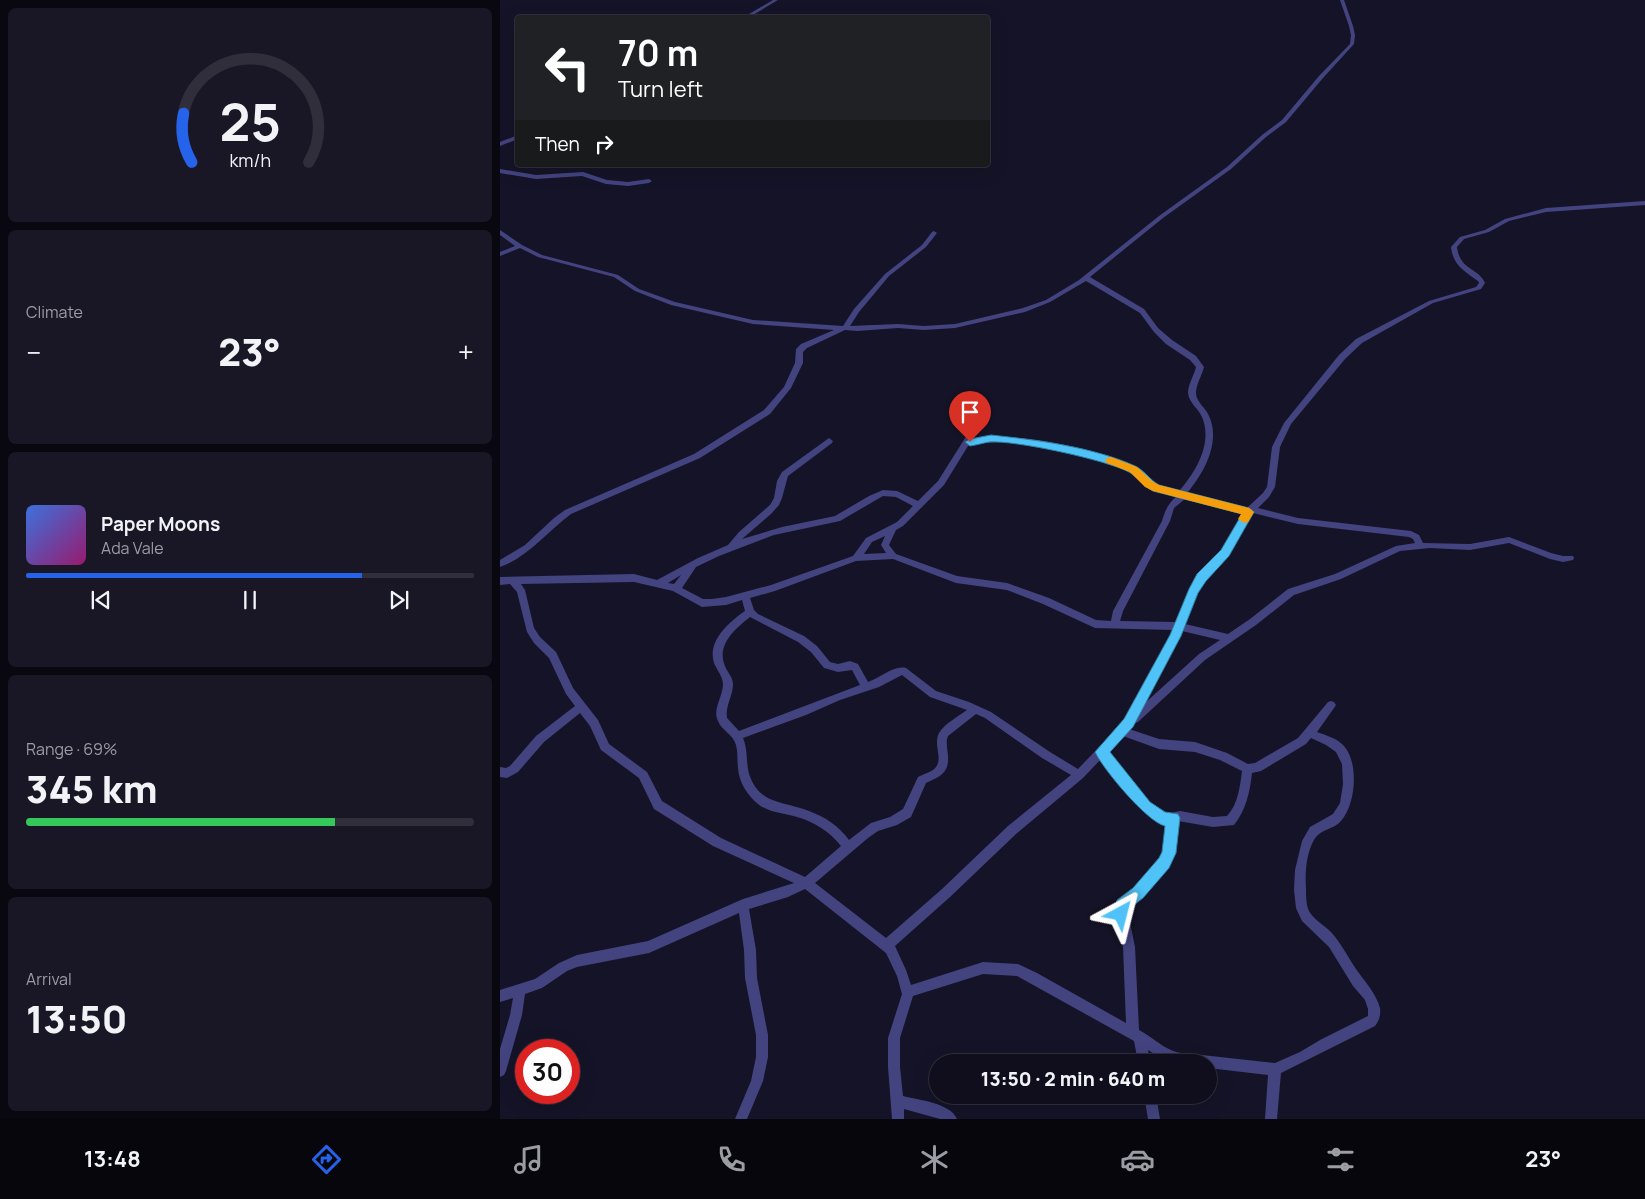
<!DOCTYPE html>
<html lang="en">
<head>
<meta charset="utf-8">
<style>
	:root { --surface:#100e1d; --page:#191726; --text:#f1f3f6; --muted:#9c9ca4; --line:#302e3b; --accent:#2563eb }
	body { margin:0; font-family:Manrope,sans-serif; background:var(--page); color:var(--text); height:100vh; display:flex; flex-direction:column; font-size:19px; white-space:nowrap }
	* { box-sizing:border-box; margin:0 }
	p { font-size:16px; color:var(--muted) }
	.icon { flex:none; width:28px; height:28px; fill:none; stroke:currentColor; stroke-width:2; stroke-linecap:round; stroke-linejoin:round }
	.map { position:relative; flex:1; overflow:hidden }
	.drawer { display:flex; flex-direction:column; gap:8px; padding:8px; background:#090810; width:500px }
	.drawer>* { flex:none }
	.top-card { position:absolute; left:15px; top:15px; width:475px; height:152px; border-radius:5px; box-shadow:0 5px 20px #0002,0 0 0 1px var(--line); background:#202124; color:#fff; overflow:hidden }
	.speed { position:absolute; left:15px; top:1039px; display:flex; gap:10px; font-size:25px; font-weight:700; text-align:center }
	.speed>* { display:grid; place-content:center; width:65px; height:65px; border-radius:50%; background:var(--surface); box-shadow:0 5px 20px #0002,0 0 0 1px var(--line); line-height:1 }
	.speed .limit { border:8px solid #d22; background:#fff; color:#111 }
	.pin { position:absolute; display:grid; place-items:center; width:42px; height:42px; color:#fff; margin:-51px -21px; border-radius:50% 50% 50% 0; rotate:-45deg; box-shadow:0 0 5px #0007 }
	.pin .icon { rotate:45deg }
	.me { position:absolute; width:55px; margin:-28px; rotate:38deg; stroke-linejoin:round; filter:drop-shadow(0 0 4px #0008) }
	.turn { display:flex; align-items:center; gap:18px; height:105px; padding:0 20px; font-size:22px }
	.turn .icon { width:65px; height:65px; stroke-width:2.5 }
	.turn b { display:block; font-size:35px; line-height:42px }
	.then { display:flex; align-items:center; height:48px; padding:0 20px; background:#0003; gap:10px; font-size:19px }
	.big { font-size:38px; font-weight:800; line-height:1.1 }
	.drawer .card { flex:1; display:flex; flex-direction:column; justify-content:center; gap:8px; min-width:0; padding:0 18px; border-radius:8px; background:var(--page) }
	.drawer .dial { align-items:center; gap:0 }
	.dial svg { height:130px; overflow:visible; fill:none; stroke:var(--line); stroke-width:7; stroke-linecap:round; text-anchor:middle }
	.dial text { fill:var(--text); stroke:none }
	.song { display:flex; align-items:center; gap:15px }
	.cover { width:60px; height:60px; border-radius:8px; background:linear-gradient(135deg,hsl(220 70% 55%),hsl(320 70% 35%)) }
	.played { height:5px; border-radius:2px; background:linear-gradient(90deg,var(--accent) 75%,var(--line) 75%) }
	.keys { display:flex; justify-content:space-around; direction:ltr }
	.heat { display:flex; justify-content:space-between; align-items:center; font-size:28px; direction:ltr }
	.charge { height:8px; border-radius:4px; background:linear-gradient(90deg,#34c759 69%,var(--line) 0) }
	.trip { position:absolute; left:429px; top:1054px; width:288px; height:50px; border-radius:25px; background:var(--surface); box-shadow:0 5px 20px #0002,0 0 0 1px var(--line); font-weight:800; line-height:50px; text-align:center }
	.tab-bar { display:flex; height:80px; justify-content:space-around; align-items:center; background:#06060c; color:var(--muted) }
	.tab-bar .icon { width:35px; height:35px }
	.tab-bar .active { color:var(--accent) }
	.tab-bar b { font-size:22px; color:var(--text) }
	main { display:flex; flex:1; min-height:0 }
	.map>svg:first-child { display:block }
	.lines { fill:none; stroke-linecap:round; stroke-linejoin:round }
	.street { fill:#434380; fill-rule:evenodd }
	.route { fill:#4fc3f7; stroke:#337fa1 }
	.slow { fill:#f59e0b }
</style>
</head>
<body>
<main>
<section class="drawer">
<div class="card dial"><svg viewBox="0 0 100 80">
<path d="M14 69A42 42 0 1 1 86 69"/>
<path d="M14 69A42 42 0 0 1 9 39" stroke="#2563eb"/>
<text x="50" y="56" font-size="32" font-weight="700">25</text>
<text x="50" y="72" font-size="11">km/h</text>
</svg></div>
<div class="card"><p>Climate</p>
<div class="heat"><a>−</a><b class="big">23°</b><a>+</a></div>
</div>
<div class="card">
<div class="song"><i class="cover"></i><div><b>Paper Moons</b><p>Ada Vale</p></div></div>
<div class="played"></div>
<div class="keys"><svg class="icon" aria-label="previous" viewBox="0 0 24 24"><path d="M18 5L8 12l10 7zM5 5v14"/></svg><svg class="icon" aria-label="pause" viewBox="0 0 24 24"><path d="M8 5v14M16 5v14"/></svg><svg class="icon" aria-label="next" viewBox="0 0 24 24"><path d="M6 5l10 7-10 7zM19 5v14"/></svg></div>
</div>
<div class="card"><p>Range · 69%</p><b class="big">345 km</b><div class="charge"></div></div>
<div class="card"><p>Arrival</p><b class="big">13:50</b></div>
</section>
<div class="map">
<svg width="1145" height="1119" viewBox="0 0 1145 1119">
	<rect width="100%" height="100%" fill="#151327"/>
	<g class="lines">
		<path class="street" d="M 273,0 L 278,0 L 248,18 L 242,18 Z
			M 840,0 L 844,0 L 853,26 L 855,35 L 854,44 L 823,78 L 786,122 L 766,137 L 731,169 L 663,218 L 590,277 L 644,309 L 658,328 L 672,340 L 696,356 L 704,367 C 702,376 696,384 696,393 C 696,402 706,408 709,416 C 721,442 704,473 687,493 L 747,508 L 749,506 L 763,493 L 767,487 L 772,447 L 784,423 L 839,355 L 856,339 L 929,301 L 976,287 L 979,283 L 978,281 C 964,271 953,265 951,247 L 960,237 L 985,230 L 1005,219 L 1046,208 L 1145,201 L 1145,205 L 1046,212 L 1009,221 L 989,232 L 964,239 L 957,247 C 960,271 978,267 985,283 L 981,289 L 933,303 L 862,343 L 845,359 L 791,424 L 780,447 L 775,487 L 769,497 L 758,508 L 798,518 L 911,531 L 919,535 L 923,543 L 970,544 L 1009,537 L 1051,553 L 1063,556 L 1073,556 L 1074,558 L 1073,560 L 1063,562 L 1050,559 L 1009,543 L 970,550 L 930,548 L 900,551 L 841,579 L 794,595 L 756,625 L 705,660 L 638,722 L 634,723 L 629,729 L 659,739 L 695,742 L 727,753 L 748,764 L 755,763 L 798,738 L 828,702 L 831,701 L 834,702 L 836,705 L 834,708 L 817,732 C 825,735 837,738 844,746 C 859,763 856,804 841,821 C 833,830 820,829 814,840 C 806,854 805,873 806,888 C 806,895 806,905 809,911 C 814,920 824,925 831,932 C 841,943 848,957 856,969 C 865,982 876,993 880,1008 C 881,1015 879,1021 875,1026 L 781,1073 L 777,1119 L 765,1119 L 768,1075 L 708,1068 L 708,1062 L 667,1062 L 648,1050 L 650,1062 L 638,1062 L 634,1041 L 517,976 L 483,974 L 413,996 L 400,1038 L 400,1067 L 403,1096 C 418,1100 451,1103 457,1119 L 440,1119 L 404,1109 L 404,1119 L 392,1119 L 388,1067 L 388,1038 L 402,994 L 397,976 L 386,953 L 305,889 L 288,897 L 249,909 L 256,950 L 257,978 L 268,1035 L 268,1057 L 263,1081 L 247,1119 L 235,1119 L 251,1081 L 256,1057 L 256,1035 L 245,978 L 244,950 L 239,913 L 149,953 L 77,967 L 67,971 L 42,988 L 25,994 L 22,1015 L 6,1071 L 4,1075 L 0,1077 L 0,1049 L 10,1015 L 13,998 L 0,1002 L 0,990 L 35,979 L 59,963 L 77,955 L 148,941 L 243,899 L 294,883 L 213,846 L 154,809 L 139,778 L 101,750 L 90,726 L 80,713 L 44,742 L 18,772 L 7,778 L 0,777 L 0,767 L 6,768 L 10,766 L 36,736 L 75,706 L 66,694 L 49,658 L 34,643 L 27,632 L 17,592 L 10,584 L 0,585 L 0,577 L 134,574 L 157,580 L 198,558 L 228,545 L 239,532 L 270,505 L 274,498 L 277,481 L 282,472 L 329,438 L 333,441 L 332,443 L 288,476 L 282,498 L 279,505 L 271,514 L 242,539 L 282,527 L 335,516 L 369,496 L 383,490 L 397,491 L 418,501 L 438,481 L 472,427 L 475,426 L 479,429 L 472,440 C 516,430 592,448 633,466 C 642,470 648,479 657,485 C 663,488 672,489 679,491 C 696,472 713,443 702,417 C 698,408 689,403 688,393 C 688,384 694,376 696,367 L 690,360 L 666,344 L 654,332 L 640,313 L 586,281 L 550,302 L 525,312 L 455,328 L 424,330 L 398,328 L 357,331 L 345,330 L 307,348 L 303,352 L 303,363 L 291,388 L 270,414 L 200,458 L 71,514 C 47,532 28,557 0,567 L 0,560 L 25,545 L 54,518 L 65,510 L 194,454 L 264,410 L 284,387 L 295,363 L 296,349 L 301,344 L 334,330 L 253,324 L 171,305 L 135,291 L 114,277 L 38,257 L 20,248 L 0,256 L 0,252 L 15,246 L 0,235 L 0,230 L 22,245 L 42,255 L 118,275 L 139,289 L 175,302 L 253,320 L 343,326 L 354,309 L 385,274 L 422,245 L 432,232 L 434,231 L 437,233 L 426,247 L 389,276 L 359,312 L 350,326 L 398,324 L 424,326 L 455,324 L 523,308 L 546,300 L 579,280 L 659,216 L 727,167 L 762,135 L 782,120 L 819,76 L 850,44 L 851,35 L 849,26 ZM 502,442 L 549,448 L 596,459 L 629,471 L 653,490 L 677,496 C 668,503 665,511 662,521 L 613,611 L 611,621 L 596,620 L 549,598 L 507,583 L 457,576 L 396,554 L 389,545 L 396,530 L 403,526 L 444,485 L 468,446 L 482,443 ZM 383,496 L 396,497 L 413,506 L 397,522 L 366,538 L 353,556 L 271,585 L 226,597 L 212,599 L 203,599 L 182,588 L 196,567 L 219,556 L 274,535 L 340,521 ZM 685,499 L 743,513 L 722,551 L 698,576 L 689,592 L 676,622 L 620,621 L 623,611 L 670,521 L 674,508 ZM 753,513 L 798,524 L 909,537 L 913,539 L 915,543 L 896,546 L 835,574 L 788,589 L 750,619 L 728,634 L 685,624 L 697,593 L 704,580 L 728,555 L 749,517 ZM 385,536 L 381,545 L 386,553 L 364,554 L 372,542 ZM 393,559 L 456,583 L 507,590 L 543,604 L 595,628 L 673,630 L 625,720 L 578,769 L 550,752 L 491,712 L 469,702 L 436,691 L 406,668 C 394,665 380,678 368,682 L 358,664 L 350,661 L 338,664 L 330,662 L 317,646 L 304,636 L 258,614 L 254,610 L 250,598 L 275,591 L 356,561 ZM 181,575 L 174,584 L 168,583 ZM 134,582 L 173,591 L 202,607 L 226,605 L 242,600 L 245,611 C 229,622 207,641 214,663 C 217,670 223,677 223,684 C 223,697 212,709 218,721 C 222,731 233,734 236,745 C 238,753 237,760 238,768 C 239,782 247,795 258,804 C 269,813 284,813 297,817 C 315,822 330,832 341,846 L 305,877 L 221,838 L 162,801 L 147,772 L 109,744 L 98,720 L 73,688 L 56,652 L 40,637 L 34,628 L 25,590 L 21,584 ZM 250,617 L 298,642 L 311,652 L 324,668 L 338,672 L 352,670 L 360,685 L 239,731 L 227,718 C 225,706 233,696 233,684 C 233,677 227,672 225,666 C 216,645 235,629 250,617 ZM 682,631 L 720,640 L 699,654 L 645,703 ZM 402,675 L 430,697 L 467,710 C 459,716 444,724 439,733 C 433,745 443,758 436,767 C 433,772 423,774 418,777 L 403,809 L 390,817 L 371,823 L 349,840 C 339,826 325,817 309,811 C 287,802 262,805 251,779 C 245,767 249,752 243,738 L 306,715 L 340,700 L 379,687 ZM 476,714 L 485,718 L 542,758 L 571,775 L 508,826 L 442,889 L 386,938 L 315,883 L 368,838 L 378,831 L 397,825 L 411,817 L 426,783 C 444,775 451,771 447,748 C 447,743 446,741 448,736 ZM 623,736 L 659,749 L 695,752 L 720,760 L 742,771 C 740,787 738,804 727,816 L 713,817 L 680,811 L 665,814 L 650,803 L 608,751 ZM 811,738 L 826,745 L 836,752 L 842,764 L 843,784 L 840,803 L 833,814 L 810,827 L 802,841 L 795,870 L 794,890 L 796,908 L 802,921 L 829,947 L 853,986 L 865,1000 L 868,1009 L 868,1016 L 820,1040 L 800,1052 L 775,1063 L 693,1054 C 666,1054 661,1042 639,1030 L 635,947 L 627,908 C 642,897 670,871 675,853 C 677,843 677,832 678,821 L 713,827 L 734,825 C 746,810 750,792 752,773 L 761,771 L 806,744 ZM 602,758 C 614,774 647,825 667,823 L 664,852 L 660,859 L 634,889 L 618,901 L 615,909 L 623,947 L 626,1023 L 537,973 L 518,964 L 483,962 L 411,985 L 406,970 L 395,946 L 450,897 L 516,834 L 583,778 Z
			M 342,15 L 344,16 L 344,17 L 336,18 Z
			M 18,135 L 18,139 L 0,146 L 0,142 Z
			M 0,169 L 36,175 L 83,172 L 107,180 L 128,182 L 149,179 L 152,181 L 149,183 L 128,186 L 106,184 L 82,176 L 36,179 L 0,173 Z
			M 644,1095 L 656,1095 L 660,1119 L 648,1119 Z"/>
	</g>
	<path class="route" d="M 491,435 C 537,440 593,447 635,466 C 644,470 650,480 659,485 L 749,508 L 754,512 L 729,556 L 706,581 L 698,593 L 681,636 L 633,727 L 610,752 L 650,802 L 665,812 L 678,814 L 680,818 L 676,853 L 669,868 L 643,898 L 629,909 L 626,919 L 621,921 L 616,919 L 614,914 L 617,900 L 633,888 L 659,858 L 662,852 L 665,826 C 647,822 603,769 595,752 L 624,719 L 670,635 L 689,589 L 697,574 L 721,550 L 742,514 L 653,491 C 643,486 638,477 629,472 C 606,460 515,440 489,442 C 483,443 477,445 470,446 L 465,442 L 470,439 Z"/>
	<path class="slow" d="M 611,457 L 637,467 L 652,481 L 659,485 L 749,508 L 754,512 L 748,522 L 744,523 L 738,519 L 741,514 L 653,491 L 645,487 L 630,472 L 607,463 L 605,461 L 607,458 Z"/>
</svg>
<div class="speed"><div class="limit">30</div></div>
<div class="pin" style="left:470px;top:442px;background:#d93025"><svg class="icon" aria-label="arrive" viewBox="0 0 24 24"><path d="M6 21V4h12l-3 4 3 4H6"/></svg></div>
<svg class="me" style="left:621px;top:914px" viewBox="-20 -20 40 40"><path d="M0-17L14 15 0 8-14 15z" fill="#4fc3f7" stroke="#fff" stroke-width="4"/></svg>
<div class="trip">13:50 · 2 min · 640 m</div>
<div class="top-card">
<div class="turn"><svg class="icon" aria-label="left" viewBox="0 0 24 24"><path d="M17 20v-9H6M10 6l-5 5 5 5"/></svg><div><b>70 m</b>Turn left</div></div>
<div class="then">Then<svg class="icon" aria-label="right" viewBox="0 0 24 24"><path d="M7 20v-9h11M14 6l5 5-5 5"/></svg></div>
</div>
</div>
</main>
<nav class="tab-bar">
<b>13:48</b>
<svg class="icon active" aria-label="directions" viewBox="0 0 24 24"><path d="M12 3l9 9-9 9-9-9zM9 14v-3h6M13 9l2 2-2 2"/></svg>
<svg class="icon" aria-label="music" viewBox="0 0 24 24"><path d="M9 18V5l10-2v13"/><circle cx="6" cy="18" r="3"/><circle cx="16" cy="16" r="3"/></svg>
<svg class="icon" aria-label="phone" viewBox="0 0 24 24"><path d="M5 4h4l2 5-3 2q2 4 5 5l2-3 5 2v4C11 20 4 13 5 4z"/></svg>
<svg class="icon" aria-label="climate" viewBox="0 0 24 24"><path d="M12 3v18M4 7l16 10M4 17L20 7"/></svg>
<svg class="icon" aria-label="car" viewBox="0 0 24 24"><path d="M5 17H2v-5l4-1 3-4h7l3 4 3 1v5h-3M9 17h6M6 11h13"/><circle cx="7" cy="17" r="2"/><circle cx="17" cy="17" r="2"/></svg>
<svg class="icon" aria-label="filters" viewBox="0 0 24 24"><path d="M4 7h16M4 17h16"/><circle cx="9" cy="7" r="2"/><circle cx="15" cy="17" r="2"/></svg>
<b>23°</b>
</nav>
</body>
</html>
